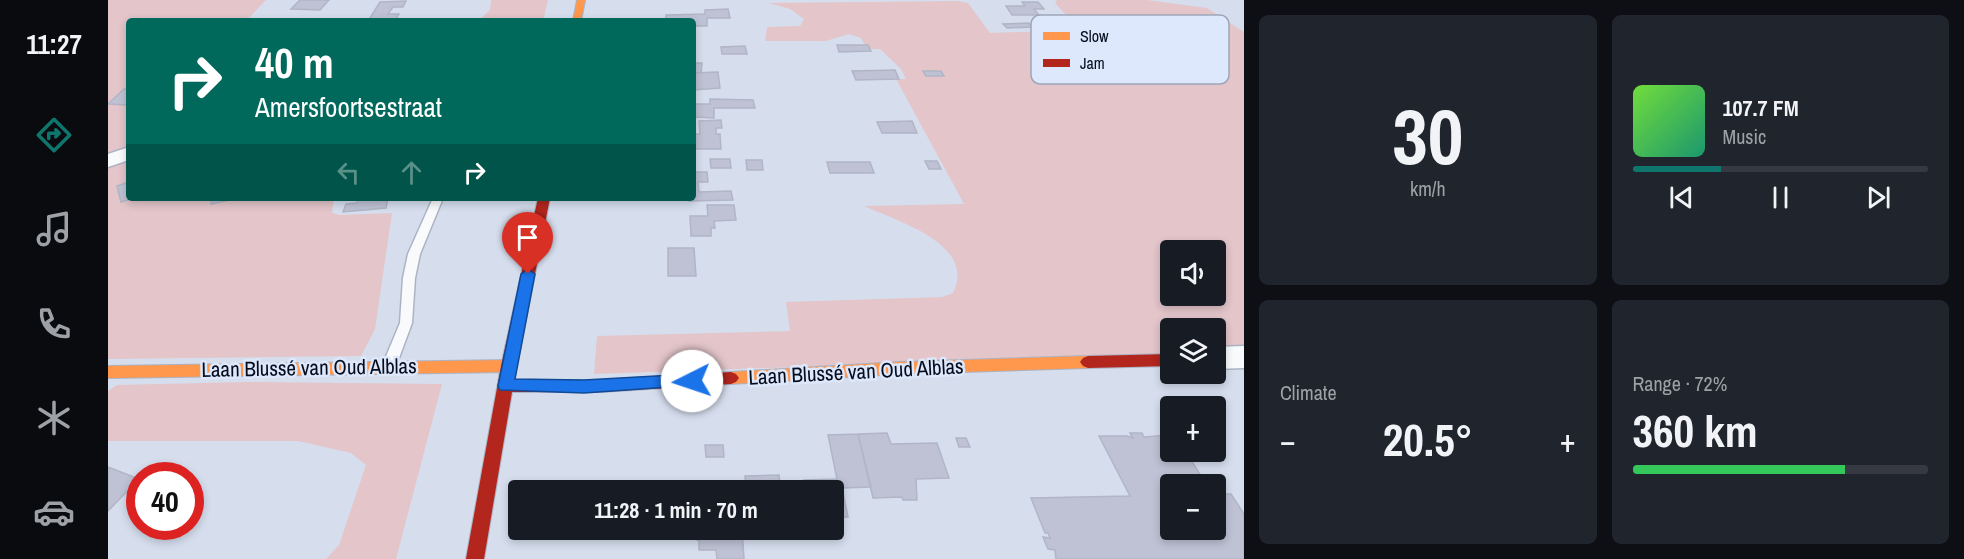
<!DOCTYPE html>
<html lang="en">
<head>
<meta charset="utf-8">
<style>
	:root { --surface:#171b24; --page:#20242c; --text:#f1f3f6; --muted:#9ea1a6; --line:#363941; --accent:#0f766e }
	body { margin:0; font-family:"Archivo Narrow",sans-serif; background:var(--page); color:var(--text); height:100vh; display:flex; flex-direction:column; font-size:22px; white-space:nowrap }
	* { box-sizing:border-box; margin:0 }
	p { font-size:20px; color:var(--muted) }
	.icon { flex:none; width:33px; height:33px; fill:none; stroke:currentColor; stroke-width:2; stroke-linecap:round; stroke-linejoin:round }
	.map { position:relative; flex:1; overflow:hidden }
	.sheet { display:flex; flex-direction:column; gap:15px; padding:15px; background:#0d0f14; width:720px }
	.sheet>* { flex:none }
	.top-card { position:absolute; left:18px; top:18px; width:570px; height:183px; border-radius:6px; box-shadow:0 3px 9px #0003; background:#00695c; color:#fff; overflow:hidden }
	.fabs { position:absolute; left:1052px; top:240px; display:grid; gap:12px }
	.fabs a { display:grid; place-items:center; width:66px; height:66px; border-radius:6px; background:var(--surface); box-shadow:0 3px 9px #0003; font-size:30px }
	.speed { position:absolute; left:18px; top:462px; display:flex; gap:12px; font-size:30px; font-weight:700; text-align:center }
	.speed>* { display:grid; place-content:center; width:78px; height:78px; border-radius:50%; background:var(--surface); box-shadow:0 3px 9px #0003; line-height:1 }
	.speed .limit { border:9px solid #d22; background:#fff; color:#111 }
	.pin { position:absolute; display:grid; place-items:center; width:51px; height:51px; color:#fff; margin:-62px -26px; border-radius:50% 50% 50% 0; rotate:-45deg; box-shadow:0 0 6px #0007 }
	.pin .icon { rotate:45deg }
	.me { position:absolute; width:66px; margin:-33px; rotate:266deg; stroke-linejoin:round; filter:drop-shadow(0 0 4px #0008) }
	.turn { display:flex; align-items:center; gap:21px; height:126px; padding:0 30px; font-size:27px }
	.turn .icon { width:78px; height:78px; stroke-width:2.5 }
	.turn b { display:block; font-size:42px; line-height:51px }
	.lanes { display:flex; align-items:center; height:57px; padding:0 30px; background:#0003; justify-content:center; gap:30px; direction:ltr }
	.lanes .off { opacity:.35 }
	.big { font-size:45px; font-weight:800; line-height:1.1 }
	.sheet .widget { flex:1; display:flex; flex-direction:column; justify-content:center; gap:9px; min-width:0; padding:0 21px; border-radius:9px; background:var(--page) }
	.sheet .dial { align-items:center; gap:0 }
	.dial b { font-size:78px; line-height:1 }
	.song { display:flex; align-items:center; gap:18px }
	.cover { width:72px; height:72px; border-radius:9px; background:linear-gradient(135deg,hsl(100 70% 55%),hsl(160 70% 35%)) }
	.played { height:6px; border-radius:3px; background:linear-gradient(90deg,var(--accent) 30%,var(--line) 30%) }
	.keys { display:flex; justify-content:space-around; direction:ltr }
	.heat { display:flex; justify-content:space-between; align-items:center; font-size:33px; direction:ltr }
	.charge { height:9px; border-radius:4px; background:linear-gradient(90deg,#34c759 72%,var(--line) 0) }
	.sheet .tiles { flex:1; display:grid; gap:15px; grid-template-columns:repeat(2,1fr) }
	.trip { position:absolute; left:400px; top:480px; width:336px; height:60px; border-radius:6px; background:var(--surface); box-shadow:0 3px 9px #0003; font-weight:800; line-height:60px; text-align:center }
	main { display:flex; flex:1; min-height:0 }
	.tabs { display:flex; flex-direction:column; width:108px; justify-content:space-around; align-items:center; background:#090b0e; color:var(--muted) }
	.tabs .icon { width:42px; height:42px }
	.tabs .current { color:var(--accent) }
	.tabs b { font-size:27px; color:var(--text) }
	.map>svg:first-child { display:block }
	.green { fill:#e3c5ca; fill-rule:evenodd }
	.building { fill:#bec2d4; stroke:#b1b5c5; stroke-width:1.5 }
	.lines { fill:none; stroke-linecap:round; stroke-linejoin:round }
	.lane-casing { stroke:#acb4c4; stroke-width:3 }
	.street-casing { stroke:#acb4c4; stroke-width:3 }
	.slow-casing { stroke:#acb4c4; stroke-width:2 }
	.jam-casing { stroke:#acb4c4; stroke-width:2 }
	.lane { fill:#f9fafc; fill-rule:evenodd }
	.street { fill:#f9fafc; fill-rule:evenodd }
	.slow { fill:#ff974d; fill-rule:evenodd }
	.jam { fill:#b3261e; fill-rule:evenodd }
	.route { fill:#1a73e8; stroke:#114b97; stroke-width:1.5 }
	.labels { text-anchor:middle; stroke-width:5; stroke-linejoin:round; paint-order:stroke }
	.street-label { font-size:21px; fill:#050d1d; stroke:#dde8fc }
	.key { fill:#dde8fc; stroke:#9ca6b9; stroke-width:1.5 }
	.key-label { font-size:16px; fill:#050d1d }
</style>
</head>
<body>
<main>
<nav class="tabs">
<b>11:27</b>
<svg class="icon current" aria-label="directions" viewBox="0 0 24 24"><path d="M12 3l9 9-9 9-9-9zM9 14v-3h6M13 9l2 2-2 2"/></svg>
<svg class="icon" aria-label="music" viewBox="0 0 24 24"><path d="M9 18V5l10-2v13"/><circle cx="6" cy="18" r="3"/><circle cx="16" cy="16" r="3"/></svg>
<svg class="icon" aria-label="phone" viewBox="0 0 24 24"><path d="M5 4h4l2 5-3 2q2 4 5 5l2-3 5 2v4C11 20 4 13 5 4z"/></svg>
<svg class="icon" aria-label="climate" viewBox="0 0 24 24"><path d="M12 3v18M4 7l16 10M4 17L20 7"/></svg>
<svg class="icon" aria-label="car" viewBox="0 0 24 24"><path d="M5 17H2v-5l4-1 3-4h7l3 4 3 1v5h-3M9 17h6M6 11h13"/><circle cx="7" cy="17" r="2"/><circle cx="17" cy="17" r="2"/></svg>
</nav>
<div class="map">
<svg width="1136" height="559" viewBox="0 0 1136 559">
	<rect width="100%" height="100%" fill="#d6deee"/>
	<path class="green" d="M 0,0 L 158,0 L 138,21 L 21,21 L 21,149 L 0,157 Z
		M 383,0 L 440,0 L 435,21 L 370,21 L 382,10 Z
		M 949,0 L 1039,0 L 1099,8 L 1136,32 L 1136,352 L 1107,353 L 1107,328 L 1062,328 L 1062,354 L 486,374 L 489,336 L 682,331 L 678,302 L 834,297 L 845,293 C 869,244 789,221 756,206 L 856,204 L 788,79 L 798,79 L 793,69 L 772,49 L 759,49 L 753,38 L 741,34 L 718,41 L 657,41 L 659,27 L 692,26 L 696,19 L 682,9 L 661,3 L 850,1 L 860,3 L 882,33 L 972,30 L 947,3 ZM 1062,250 L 1107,250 L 1107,296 L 1062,296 Z
		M 21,158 L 21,198 L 226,198 L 224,213 L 232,215 L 284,213 L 267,329 L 253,356 L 0,359 L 0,166 Z
		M 139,382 L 334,384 L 288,559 L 218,559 L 231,545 L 258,465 L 243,453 L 190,441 L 0,441 L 0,391 L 9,385 Z"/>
	<path class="building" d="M 192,0 L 221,0 L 212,10 L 183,9 Z
		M 298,1 L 295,7 L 285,7 L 280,14 L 291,14 L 287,21 L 260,21 L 272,2 Z
		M 914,2 L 930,2 L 936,9 L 926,9 L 931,15 L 904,15 L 898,6 L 917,6 Z
		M 620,9 L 622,18 L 599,18 L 599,26 L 585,26 L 585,21 L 558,21 L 558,15 L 597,14 L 597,10 Z
		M 921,23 L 925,27 L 899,28 L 895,24 Z
		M 729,45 L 760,45 L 763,51 L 731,52 Z
		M 637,46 L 639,54 L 614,54 L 613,47 Z
		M 585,63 L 594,63 L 593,73 L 585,73 Z
		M 787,70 L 791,79 L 748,80 L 744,71 Z
		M 815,71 L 833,71 L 836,76 L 818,76 Z
		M 610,72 L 612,88 L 585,90 L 585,73 Z
		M 16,89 L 21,90 L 21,101 L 17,105 L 0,104 Z
		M 602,99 L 645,100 L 647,108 L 606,108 L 606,118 L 585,117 L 585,104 L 602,104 Z
		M 613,120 L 614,128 L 608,128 L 608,134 L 612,134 L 613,149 L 585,149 L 585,134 L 592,134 L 591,121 Z
		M 804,121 L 809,133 L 774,133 L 769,122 Z
		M 602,159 L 622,159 L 623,168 L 603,168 Z
		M 638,160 L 654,160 L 655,170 L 639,170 Z
		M 817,161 L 829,161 L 833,169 L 821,169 Z
		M 719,162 L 762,162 L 766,173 L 722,173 Z
		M 585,172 L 599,172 L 600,182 L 590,182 L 591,192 L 623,191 L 625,200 L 581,201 L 580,198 L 585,198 Z
		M 21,182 L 21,198 L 25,198 L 13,202 L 9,186 Z
		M 104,198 L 131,198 L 103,204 Z
		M 250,198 L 280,198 L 278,208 L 235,212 L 238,204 L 249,203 Z
		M 599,205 L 626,205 L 628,220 L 606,221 L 607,228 L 603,228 L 603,236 L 583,236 L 582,216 L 600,216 Z
		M 560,248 L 586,248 L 588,276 L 560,276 Z
		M 779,433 L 783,444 L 829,443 L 841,478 L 808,479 L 809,500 L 795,500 L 794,497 L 765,498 L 750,434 Z
		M 1022,433 L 1034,433 L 1036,437 L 1062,435 L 1062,452 L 1078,452 L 1098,484 L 1062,484 L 1062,530 L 1107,530 L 1107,494 L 1123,494 L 1136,514 L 1136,559 L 948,559 L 947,550 L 940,549 L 935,537 L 942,538 L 940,533 L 937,533 L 923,498 L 1022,496 L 991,436 L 1019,436 L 1025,438 Z
		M 750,434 L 763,487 L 734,488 L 740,517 L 726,517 L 726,490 L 698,490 L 696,480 L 729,479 L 720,435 Z
		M 848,438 L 858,438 L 862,447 L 851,447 Z
		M 597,445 L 615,445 L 616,457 L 598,457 Z
		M 0,467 L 31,479 L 0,511 Z
		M 671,475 L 673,490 L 638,490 L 637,476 Z
		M 583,530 L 634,530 L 636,559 L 609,559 L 608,550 L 591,550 L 591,541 L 583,536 Z"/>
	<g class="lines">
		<defs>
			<path id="lane" d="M 325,198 L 335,198 L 312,254 L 307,278 L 304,323 L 288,366 L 286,370 L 281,371 L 276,370 L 274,366 L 292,323 L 295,278 L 300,254 Z"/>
			<path id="street" d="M 21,147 L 21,160 L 0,167 L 0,154 Z
				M 1136,346 L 1136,368 L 1107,369 L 1107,347 Z"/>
			<path id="slow" d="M 469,0 L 477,0 L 473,21 L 465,21 Z
				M 980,356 L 985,358 L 988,362 L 985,366 L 980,368 L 791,374 L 623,384 L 618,382 L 615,378 L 618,374 L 623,372 L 791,362 Z
				M 401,360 L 406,362 L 409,366 L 406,370 L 401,372 L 0,378 L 0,366 Z"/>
			<path id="jam" d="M 430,198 L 442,198 L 406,380 L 492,380 L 623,372 L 628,374 L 631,378 L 628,382 L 623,384 L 492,392 L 404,392 L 376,559 L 358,559 L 393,366 Z
				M 1062,354 L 1062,366 L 980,368 L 975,366 L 972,362 L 975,358 L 980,356 Z"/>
		</defs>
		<use href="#lane" class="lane-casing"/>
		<use href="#street" class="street-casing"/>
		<use href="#slow" class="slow-casing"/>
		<use href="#jam" class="jam-casing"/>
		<use href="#lane" class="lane"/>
		<use href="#street" class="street"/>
		<use href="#slow" class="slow"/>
		<use href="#jam" class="jam"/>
	</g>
	<path class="route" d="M 420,269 L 427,274 L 407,379 L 476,380 L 584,374 L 590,376 L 592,381 L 590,385 L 476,393 L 392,390 L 390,386 L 413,274 Z"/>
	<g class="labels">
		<g class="street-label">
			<text transform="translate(201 368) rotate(-1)" y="7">Laan Blussé van Oud Alblas</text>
			<text transform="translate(748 372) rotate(-3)" y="7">Laan Blussé van Oud Alblas</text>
		</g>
	</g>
	<rect x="923" y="15" width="198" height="69" rx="9" class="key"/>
	<rect x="935" y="32" width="27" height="8" fill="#ff974d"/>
	<rect x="935" y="59" width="27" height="8" fill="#b3261e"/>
	<g class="key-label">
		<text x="972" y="42">Slow</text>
		<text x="972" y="69">Jam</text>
	</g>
</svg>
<div class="fabs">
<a><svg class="icon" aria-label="sound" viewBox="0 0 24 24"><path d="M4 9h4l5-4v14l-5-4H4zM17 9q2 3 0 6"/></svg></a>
<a><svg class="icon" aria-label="layers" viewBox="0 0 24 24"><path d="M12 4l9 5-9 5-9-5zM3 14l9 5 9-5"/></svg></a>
<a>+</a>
<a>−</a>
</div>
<div class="speed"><div class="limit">40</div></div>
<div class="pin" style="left:420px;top:274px;background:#d93025"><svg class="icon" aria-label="arrive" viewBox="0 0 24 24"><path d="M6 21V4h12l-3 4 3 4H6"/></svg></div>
<svg class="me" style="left:584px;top:381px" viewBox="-20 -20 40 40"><circle r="19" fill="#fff"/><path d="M0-13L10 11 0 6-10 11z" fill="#1a73e8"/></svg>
<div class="trip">11:28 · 1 min · 70 m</div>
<div class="top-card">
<div class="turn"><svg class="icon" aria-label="right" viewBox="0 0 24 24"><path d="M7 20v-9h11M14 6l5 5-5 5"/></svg><div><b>40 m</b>Amersfoortsestraat</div></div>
<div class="lanes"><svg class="icon off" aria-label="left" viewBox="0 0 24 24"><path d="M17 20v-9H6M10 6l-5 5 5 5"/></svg><svg class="icon off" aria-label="ahead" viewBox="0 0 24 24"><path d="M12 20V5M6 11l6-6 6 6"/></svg><svg class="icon" aria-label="right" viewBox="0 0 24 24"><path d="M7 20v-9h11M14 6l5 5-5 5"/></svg></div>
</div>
</div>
<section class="sheet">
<div class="tiles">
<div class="widget dial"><b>30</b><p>km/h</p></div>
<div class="widget">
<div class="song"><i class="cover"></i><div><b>107.7 FM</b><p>Music</p></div></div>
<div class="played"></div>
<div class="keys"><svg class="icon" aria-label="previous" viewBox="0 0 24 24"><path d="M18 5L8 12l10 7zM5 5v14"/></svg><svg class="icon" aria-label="pause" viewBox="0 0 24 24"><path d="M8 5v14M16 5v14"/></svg><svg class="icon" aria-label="next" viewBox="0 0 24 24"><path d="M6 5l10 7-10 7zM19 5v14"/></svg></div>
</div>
<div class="widget"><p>Climate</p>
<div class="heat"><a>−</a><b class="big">20.5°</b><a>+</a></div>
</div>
<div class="widget"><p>Range · 72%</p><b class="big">360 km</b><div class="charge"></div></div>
</div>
</section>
</main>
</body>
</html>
